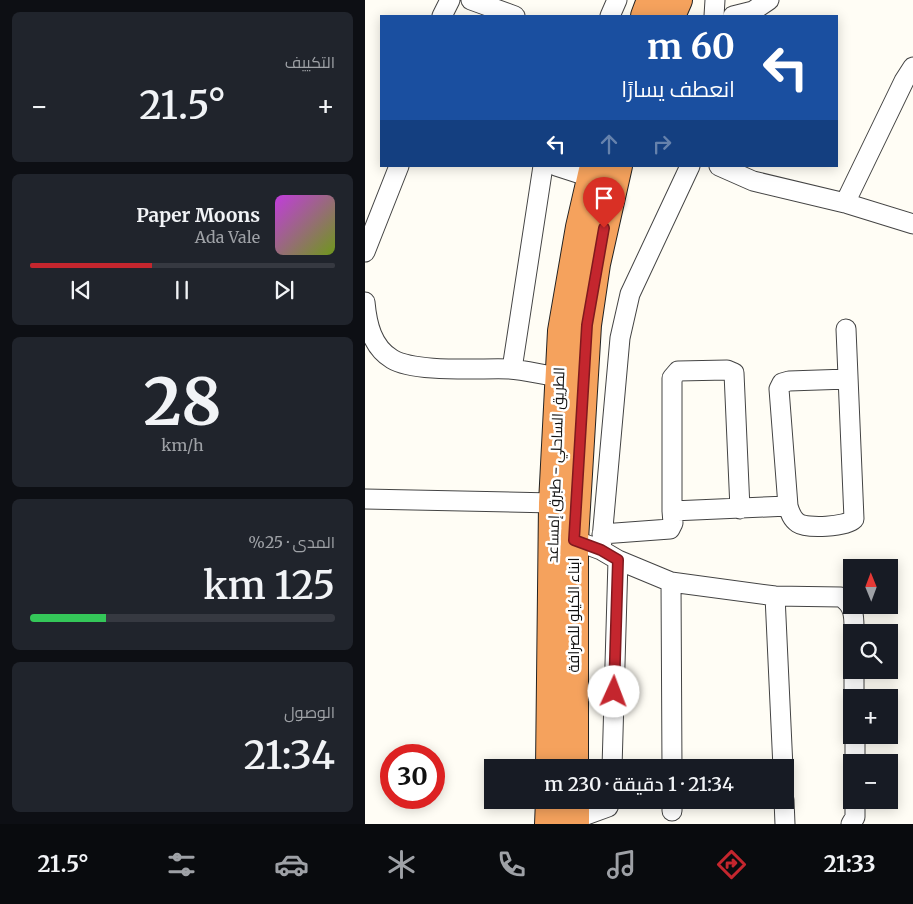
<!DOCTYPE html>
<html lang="ar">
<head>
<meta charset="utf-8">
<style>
	:root { --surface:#171b24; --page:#20242c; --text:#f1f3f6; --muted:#9ea1a6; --line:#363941; --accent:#c4262e }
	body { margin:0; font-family:Merriweather,Cairo,serif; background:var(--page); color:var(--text); direction:rtl; height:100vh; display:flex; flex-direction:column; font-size:19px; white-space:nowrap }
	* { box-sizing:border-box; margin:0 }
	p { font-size:16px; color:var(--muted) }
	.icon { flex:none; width:28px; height:28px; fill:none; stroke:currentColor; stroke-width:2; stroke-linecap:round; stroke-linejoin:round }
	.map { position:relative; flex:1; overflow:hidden; direction:ltr }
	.sheet { display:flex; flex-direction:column; gap:12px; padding:12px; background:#0d0f14; width:365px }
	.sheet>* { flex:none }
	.top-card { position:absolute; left:15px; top:15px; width:458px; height:152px; border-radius:0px; box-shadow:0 2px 12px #0003; direction:rtl; background:#1a4fa0; color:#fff; overflow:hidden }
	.needle { width:32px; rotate:359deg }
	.controls { position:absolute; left:478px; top:559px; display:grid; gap:10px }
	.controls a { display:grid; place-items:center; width:55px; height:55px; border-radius:0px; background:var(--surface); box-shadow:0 2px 12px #0003; font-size:25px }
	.speed { position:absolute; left:15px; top:744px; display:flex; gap:10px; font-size:25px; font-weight:700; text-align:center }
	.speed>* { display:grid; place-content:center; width:65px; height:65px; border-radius:50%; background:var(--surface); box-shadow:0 2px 12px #0003; line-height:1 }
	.speed .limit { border:8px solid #d22; background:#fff; color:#111 }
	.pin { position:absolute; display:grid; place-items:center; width:42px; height:42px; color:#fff; margin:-51px -21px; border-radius:50% 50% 50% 0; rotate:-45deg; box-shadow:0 0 5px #0007 }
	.pin .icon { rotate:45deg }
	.me { position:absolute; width:55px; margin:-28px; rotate:2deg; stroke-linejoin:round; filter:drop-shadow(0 0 4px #0008) }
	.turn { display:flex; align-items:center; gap:18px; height:105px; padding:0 20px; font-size:22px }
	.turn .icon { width:65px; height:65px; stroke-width:2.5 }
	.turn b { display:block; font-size:35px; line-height:42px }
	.lanes { display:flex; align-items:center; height:48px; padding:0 20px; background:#0003; justify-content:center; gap:25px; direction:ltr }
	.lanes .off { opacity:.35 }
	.big { font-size:38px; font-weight:600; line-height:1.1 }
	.sheet .card { flex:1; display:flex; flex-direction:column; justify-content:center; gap:8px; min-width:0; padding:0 18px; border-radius:8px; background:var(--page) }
	.sheet .dial { align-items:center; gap:0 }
	.dial b { font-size:65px; line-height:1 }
	.song { display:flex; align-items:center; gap:15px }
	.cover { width:60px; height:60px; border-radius:8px; background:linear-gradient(135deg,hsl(290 70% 55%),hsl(80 70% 35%)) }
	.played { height:5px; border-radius:2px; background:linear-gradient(90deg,var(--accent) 40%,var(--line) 40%) }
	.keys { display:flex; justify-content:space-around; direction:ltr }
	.heat { display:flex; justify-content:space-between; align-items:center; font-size:28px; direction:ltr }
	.charge { height:8px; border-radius:4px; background:linear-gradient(90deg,#34c759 25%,var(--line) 0) }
	.trip { position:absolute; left:119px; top:759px; width:310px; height:50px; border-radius:0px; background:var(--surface); box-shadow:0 2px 12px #0003; font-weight:600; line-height:50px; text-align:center; direction:rtl }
	.tabs { display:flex; height:80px; justify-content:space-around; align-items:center; background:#090b0e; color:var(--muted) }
	.tabs .icon { width:35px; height:35px }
	.tabs .selected { color:var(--accent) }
	.tabs b { font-size:22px; color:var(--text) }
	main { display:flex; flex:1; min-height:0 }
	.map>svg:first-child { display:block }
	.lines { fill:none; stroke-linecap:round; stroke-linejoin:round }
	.minor-casing { stroke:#444; stroke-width:21 }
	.highway-casing { stroke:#222; stroke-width:30 }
	.minor { stroke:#fff; stroke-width:19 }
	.highway { stroke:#f5a25d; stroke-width:28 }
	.route-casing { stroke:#7f191e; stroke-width:12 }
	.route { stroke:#c4262e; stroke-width:9 }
	.labels { text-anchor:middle; stroke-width:5; stroke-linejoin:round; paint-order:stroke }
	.street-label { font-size:15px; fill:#111; stroke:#fff }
</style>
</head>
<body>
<main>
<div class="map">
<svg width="548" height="824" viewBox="0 0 548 824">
	<rect width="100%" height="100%" fill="#fffdf5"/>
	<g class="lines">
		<defs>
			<path id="minor" d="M 106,0 L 150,16
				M 77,16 L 85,0
				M 245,16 L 252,0
				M 349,16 L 350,0
				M 368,16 L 388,11 L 404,0
				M 191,166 L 225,177
				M 354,166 L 388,181 L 480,203 L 548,224
				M 480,203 L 539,81 L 548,67
				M 0,252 L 34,166
				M 0,302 C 2,324 7,347 27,359 C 50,373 115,368 144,369 C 161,370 177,375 194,377
				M 481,329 L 489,519 C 481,527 442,529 433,523 C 427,519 425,513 423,506 L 414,389 L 417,383 L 424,381 L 483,379
				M 147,369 L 178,166
				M 0,499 L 188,503
				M 375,509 L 369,373 L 362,370 L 313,371 L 307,378 L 307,511 L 423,506
				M 237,534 L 305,529 L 308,523 L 307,511
				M 209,540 L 236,550 L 253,560 L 306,582 L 410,596 L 476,597 C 490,606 489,617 489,632
				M 236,550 L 255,338 L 265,294 L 325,166
				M 306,582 L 307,768
				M 410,596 L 418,768
				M 489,670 L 489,698
				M 490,735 L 490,762
				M 247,768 L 253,560
				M 307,800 L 307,811
				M 419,800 L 420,824
				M 210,819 L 243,807 L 246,800
				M 486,824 L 490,817 L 490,800"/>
			<path id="highway" d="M 280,16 L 286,0
				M 306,16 L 313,0
				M 185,768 L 188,503 L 197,331 L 215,227 L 229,166
				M 209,768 L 209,540 L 222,325 L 231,264 L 253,166
				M 184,824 L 185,800
				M 210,824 L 210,800"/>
		</defs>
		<use href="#minor" class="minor-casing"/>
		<use href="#highway" class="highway-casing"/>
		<use href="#minor" class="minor"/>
		<use href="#highway" class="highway"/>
	</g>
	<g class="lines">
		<defs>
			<path id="route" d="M 239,228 L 222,325 L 209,540 L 236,550 L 253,560 L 249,692"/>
		</defs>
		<use href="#route" class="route-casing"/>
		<use href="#route" class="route"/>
	</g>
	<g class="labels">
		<g class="street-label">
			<text transform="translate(191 465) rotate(-88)" y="5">الطريق الساحلي - طبرق إمساعد</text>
			<text transform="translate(209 615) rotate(-90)" y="5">ابناء الكيلو للصرافة</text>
		</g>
	</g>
</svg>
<div class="controls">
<a><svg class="needle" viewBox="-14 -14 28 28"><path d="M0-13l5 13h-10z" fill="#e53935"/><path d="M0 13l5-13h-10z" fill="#9ea1a6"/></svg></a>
<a><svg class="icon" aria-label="search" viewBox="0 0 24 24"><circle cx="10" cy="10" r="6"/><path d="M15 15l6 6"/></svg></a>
<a>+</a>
<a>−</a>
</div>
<div class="speed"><div class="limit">30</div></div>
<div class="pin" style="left:239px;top:228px;background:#d93025"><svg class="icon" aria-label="arrive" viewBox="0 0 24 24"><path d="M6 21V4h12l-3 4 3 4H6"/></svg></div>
<svg class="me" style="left:249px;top:692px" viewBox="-20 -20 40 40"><circle r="19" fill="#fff"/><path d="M0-13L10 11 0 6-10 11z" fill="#c4262e"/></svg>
<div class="trip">21:34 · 1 دقيقة · 230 m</div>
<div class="top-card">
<div class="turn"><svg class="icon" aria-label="left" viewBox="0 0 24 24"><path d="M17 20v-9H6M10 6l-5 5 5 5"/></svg><div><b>60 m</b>انعطف يسارًا</div></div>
<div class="lanes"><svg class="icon" aria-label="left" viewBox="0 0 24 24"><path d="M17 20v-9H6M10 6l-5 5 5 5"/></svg><svg class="icon off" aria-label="ahead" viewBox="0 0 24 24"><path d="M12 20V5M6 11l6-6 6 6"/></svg><svg class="icon off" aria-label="right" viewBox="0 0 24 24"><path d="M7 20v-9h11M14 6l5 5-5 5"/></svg></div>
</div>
</div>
<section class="sheet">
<div class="card"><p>التكييف</p>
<div class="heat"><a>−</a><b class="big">21.5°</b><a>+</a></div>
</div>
<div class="card">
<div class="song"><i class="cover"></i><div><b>Paper Moons</b><p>Ada Vale</p></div></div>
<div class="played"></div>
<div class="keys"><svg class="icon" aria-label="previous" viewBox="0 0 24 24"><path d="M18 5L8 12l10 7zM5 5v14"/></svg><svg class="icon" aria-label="pause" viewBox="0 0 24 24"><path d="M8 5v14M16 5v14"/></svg><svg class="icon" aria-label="next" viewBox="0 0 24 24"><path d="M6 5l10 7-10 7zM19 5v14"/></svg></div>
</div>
<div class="card dial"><b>28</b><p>km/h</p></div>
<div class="card"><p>المدى · 25%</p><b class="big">125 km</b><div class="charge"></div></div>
<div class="card"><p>الوصول</p><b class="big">21:34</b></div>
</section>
</main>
<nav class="tabs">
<b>21:33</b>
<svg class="icon selected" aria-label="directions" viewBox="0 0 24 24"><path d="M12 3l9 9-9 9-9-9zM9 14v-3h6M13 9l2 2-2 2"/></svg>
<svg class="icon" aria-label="music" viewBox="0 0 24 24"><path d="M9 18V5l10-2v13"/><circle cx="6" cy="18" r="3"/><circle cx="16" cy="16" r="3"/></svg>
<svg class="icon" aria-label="phone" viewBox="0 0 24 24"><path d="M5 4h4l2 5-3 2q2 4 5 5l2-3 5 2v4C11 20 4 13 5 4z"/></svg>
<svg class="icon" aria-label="climate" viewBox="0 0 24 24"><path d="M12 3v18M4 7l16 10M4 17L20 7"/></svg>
<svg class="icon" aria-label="car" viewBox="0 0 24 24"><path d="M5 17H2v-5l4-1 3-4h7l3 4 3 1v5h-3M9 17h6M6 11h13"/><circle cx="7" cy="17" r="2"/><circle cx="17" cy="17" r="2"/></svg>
<svg class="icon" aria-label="filters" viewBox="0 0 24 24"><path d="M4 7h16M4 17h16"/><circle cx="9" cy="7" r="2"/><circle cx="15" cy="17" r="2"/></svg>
<b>21.5°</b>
</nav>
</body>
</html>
